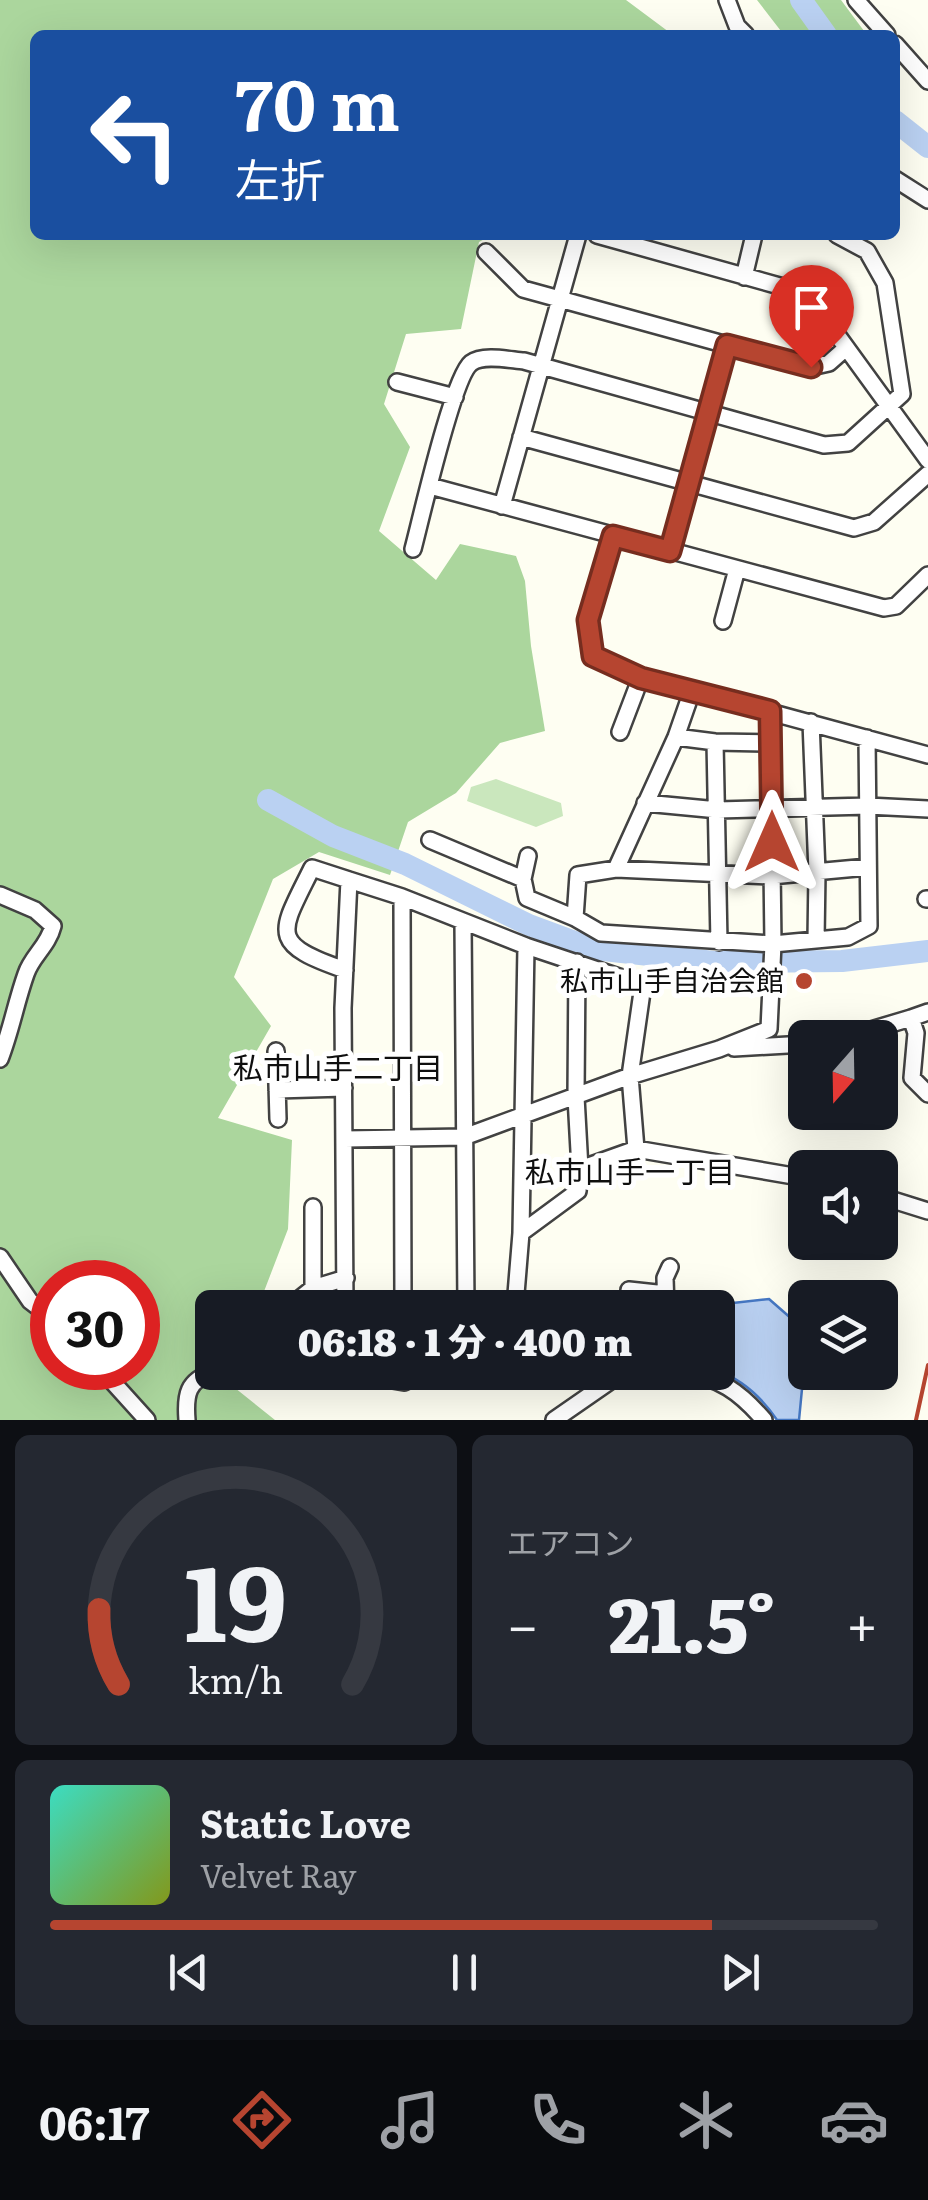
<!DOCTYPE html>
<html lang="ja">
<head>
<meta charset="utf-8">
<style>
	:root { --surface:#171b24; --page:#242831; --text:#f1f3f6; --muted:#9ea1a6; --line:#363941; --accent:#b64530 }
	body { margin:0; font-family:Literata,"Noto Sans JP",serif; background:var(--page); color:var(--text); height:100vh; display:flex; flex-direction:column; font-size:38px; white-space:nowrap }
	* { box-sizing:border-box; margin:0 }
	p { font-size:32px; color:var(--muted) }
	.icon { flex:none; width:55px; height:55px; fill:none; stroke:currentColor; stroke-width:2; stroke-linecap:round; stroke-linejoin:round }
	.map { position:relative; height:1420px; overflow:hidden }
	.sheet { display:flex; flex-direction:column; gap:15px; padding:15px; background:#0d0f14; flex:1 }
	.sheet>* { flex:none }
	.top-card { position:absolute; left:30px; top:30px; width:870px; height:210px; border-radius:15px; box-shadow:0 10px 40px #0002; background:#1a4fa0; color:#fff; overflow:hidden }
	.needle { width:65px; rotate:200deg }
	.tools { position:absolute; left:788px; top:1020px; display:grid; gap:20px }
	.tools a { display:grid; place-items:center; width:110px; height:110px; border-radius:15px; background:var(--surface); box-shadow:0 10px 40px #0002; font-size:50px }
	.speed { position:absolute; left:30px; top:1260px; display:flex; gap:20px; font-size:50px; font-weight:700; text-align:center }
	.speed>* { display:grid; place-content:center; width:130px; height:130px; border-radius:50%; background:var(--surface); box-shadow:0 10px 40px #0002; line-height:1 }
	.speed .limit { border:15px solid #d22; background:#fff; color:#111 }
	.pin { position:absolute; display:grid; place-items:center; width:85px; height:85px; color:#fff; margin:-102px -42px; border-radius:50% 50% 50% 0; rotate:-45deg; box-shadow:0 0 10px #0007 }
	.pin .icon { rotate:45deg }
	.me { position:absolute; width:110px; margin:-55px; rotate:0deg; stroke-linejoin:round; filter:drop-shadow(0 0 8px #0008) }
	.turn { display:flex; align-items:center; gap:35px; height:210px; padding:0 40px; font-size:45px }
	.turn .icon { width:130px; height:130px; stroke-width:2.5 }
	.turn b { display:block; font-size:70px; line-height:85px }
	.big { font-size:75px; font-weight:800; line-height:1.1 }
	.sheet .widget { flex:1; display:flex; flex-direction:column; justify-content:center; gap:15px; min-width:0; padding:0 35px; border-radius:15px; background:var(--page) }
	.sheet .dial { align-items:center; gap:0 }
	.dial svg { height:260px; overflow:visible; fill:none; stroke:var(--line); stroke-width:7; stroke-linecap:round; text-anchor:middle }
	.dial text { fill:var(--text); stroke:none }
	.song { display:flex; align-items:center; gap:30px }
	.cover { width:120px; height:120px; border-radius:15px; background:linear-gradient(135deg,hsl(170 70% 55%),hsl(70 70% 35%)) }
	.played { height:10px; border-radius:5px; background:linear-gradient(90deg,var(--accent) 80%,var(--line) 80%) }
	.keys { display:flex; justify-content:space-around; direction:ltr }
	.heat { display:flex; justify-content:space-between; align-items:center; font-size:55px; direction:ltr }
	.sheet .tiles { flex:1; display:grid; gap:15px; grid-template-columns:1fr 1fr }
	.widget:last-child { grid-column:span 2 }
	.trip { position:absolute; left:195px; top:1290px; width:540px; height:100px; border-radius:15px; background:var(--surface); box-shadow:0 10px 40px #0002; font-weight:800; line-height:100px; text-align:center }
	.dock { display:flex; height:160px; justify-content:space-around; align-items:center; background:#090b0e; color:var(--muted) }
	.dock .icon { width:70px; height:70px }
	.dock .selected { color:var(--accent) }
	.dock b { font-size:45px; color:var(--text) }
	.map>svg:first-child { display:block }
	.green { fill:#cae7bd }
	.forest { fill:#abd69d; fill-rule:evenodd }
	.water { fill:#bad1f2; stroke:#4678c4; stroke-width:2.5 }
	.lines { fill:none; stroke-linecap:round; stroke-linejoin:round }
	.river { stroke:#bad1f2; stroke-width:22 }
	.minor-casing { stroke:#424242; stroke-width:20 }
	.minor { stroke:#fff; stroke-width:15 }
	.rail { stroke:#b64530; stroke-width:4 }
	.route-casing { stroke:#762d1f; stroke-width:25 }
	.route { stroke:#b64530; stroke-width:18 }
	.poi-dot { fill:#b64530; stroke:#fff; stroke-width:4 }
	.labels { text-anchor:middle; stroke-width:10; stroke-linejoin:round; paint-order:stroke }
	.poi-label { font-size:28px; fill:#0f0f0f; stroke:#fff; text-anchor:end }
	.neighbourhood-label { font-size:30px; fill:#0f0f0f; stroke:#fff }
</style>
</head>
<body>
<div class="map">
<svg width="928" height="1420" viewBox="0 0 928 1420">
	<rect width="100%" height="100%" fill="#fefef2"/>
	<path class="green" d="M 496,779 L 561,803 L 563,816 L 536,827 L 467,801 L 471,787 Z"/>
	<path class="forest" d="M 0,0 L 626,0 L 673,35 L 35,35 L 35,235 L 492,235 L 479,242 L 461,329 L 406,334 L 384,404 L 410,447 L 379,531 L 436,580 L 460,544 L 516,556 L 525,581 L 531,646 L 545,731 L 500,743 L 456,793 L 408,822 L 390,875 L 319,852 L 273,879 L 234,977 L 271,1026 L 218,1118 L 292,1140 L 288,1229 L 258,1307 L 212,1308 L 212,1372 L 234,1373 L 230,1384 L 275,1420 L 0,1420 ZM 52,1282 L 138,1282 L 138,1368 L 52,1368 Z
		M 757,0 L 841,0 L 867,35 L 784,35 Z"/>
	<path class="water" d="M 769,1299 L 801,1327 L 805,1358 L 799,1420 L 777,1420 C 762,1398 743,1380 718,1371 L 718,1308 L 697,1307 Z"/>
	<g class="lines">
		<path class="river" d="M 801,0 L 826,35
			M 895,121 L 928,147
			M 268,800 L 333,836 L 405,864 L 529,925 L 594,949 L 714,962 L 842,961 L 928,951"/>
		<defs>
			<path id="minor" d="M 727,0 L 737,26 L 746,35
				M 856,0 L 887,35
				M 895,44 L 928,81
				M 895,179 L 928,200
				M 597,235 L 801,292 L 811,299 L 928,460
				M 486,252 L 523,289 L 727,345 L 811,367 L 829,363 L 846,348
				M 744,277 L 754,235
				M 397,382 L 455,397
				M 521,437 L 854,528 L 874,522 L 928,474
				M 430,486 L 884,608 L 896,606 L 928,575
				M 502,506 L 578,235
				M 613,536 L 587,620 L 593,656 L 641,677 L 692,691
				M 413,549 C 421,519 453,377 471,363 C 483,354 510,360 524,361 L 824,445 L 848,443 L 902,394 L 885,283 L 867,251 L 837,235
				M 669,551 L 727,345
				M 723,621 L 737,569
				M 811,722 L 817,872 L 816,940
				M 620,732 L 641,677
				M 676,737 L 715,742 L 771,743
				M 715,742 L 719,942
				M 645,803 L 718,810 L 868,806 L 928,809
				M 430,840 L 523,879 L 527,898 L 575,918 L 578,875 L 616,869
				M 868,867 L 771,876 L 616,869 L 676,737 L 692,691 L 928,755
				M 523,879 L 528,856
				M 0,895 L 35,910 L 53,926 C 48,946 32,956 26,974 C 16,1002 11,1031 0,1059
				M 402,897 L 403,1308
				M 926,899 L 928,899
				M 575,918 L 601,933 L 773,944 L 848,937 L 869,926 L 867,738
				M 463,922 L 466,1308
				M 577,962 L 576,1097 L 580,1169
				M 345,970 C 267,943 280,933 312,868 L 349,880
				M 928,1012 L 911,1018 L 916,1033 L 912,1078 L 928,1094
				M 844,1038 L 911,1018
				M 734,1048 L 805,1044
				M 276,1051 L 278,1119
				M 277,1090 L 344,1088
				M 345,1139 L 464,1137 L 630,1076 L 643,985 L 526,946 L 402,897 L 349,880 L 343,1008 L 345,1308
				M 636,1149 L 630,1076 L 719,1049 L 769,1029 L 773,944 L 770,711
				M 880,1196 L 928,1211
				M 521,1233 L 578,1191 L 580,1169 L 636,1149 L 805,1178
				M 0,1257 L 30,1301 L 52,1318
				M 313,1288 L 313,1207
				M 288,1308 L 313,1288 L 346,1278
				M 502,1308 L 516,1294 L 521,1233 L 526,946
				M 631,1308 L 629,1290 L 666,1294
				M 666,1308 L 665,1278 L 670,1267
				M 100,1368 L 147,1420
				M 345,1372 L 404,1382 L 424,1372
				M 682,1372 C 719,1377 740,1392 764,1420
				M 187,1420 C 185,1395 187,1380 214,1372
				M 554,1420 L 616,1377 L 634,1372"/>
		</defs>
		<use href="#minor" class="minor-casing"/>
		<use href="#minor" class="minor"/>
		<path class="rail" d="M 916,1420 L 928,1365"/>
	</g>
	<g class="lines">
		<defs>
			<path id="route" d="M 772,842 L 770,711 L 641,678 L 593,656 L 588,620 L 613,536 L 670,551 L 727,345 L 811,367"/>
		</defs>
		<use href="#route" class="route-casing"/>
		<use href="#route" class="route"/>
	</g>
	<circle class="poi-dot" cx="804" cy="981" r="10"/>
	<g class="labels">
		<g class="poi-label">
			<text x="784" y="991">私市山手自治会館</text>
		</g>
		<g class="neighbourhood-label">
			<text x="338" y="1079">私市山手二丁目</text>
			<text x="630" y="1183">私市山手一丁目</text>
		</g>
	</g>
</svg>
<div class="tools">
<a><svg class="needle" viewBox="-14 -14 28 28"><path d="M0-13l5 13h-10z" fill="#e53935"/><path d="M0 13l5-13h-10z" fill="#9ea1a6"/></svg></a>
<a><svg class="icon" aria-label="sound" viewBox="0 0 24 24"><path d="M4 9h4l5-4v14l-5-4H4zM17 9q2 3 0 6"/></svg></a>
<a><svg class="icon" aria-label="layers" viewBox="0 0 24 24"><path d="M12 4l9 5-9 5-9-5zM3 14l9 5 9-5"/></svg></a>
</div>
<div class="speed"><div class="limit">30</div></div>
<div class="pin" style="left:811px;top:367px;background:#d93025"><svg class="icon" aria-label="arrive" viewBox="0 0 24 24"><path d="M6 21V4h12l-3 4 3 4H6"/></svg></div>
<svg class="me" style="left:772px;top:842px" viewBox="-20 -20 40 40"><path d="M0-17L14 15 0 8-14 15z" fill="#b64530" stroke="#fff" stroke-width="4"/></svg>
<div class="trip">06:18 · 1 分 · 400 m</div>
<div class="top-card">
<div class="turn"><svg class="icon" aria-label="left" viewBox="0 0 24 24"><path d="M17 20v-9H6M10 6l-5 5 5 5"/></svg><div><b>70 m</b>左折</div></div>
</div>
</div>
<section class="sheet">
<div class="tiles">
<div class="widget dial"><svg viewBox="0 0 100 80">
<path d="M14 69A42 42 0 1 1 86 69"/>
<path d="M14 69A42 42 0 0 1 8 46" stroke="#b64530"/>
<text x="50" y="56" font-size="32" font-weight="700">19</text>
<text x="50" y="72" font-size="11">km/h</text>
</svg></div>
<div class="widget"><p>エアコン</p>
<div class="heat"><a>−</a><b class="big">21.5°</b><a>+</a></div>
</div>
<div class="widget">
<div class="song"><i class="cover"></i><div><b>Static Love</b><p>Velvet Ray</p></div></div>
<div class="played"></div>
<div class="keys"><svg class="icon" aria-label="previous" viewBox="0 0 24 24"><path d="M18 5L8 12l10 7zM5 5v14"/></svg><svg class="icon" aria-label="pause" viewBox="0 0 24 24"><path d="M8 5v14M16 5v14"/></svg><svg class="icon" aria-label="next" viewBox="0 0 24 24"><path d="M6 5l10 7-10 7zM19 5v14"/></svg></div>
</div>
</div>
</section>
<nav class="dock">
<b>06:17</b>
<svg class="icon selected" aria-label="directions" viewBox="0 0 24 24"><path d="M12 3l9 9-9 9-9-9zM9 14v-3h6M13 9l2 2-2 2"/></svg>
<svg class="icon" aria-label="music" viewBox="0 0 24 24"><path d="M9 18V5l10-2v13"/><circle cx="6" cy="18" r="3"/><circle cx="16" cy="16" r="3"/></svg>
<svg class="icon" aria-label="phone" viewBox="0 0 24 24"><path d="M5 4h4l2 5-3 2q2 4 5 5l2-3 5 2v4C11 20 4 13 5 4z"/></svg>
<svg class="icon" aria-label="climate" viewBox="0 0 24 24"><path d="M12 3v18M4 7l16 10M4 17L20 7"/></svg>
<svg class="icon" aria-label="car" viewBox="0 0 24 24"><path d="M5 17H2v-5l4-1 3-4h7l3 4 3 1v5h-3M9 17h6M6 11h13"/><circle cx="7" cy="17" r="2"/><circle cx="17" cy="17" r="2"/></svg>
</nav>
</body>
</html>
